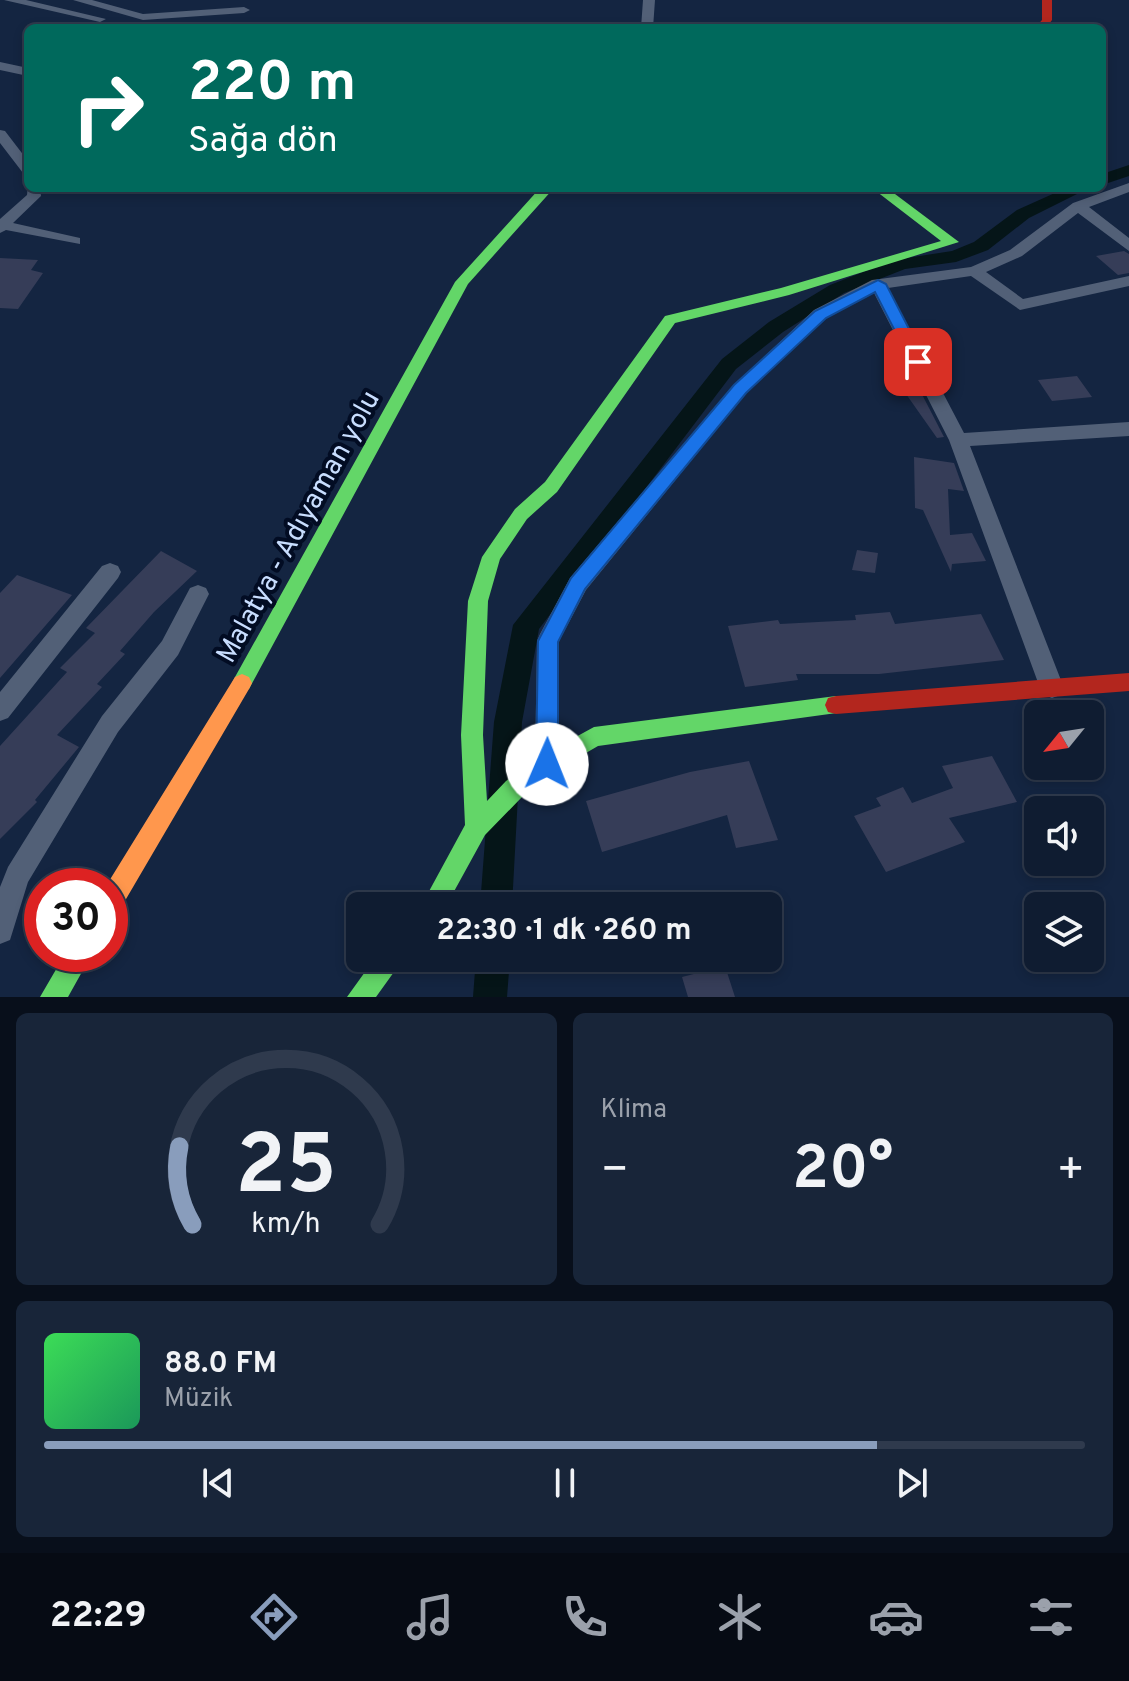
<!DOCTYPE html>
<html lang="tr">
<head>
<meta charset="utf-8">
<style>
	:root { --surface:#0f1c31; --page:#182539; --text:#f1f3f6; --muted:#9ba1ab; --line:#2f3a4d; --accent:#899dbc }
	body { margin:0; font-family:Overpass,sans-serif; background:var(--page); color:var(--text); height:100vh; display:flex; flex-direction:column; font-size:30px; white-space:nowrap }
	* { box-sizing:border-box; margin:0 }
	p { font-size:26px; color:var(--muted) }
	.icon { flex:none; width:44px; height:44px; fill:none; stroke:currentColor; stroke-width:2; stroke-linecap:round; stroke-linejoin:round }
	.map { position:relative; height:997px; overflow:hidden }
	.drawer { display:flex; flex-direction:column; gap:16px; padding:16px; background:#080f1b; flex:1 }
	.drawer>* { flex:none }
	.banner { position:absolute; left:24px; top:24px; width:1082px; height:168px; border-radius:12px; box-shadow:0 4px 12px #0003,0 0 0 2px var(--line); background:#00695c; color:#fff; overflow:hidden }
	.needle { width:52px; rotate:240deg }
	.controls { position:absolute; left:1024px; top:700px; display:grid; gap:16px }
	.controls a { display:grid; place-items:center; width:80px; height:80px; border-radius:12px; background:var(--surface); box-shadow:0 4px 12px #0003,0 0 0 2px var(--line); font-size:40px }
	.speed { position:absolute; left:24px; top:868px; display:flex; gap:16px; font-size:40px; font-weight:700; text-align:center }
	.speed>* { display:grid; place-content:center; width:104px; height:104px; border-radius:50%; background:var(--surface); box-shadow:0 4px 12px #0003,0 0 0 2px var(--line); line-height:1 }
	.speed .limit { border:12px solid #d22; background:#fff; color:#111 }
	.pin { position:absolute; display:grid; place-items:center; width:68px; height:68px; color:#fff; margin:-34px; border-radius:16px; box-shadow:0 4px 12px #0006 }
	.me { position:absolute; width:88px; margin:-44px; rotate:1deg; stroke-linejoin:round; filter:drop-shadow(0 0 6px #0008) }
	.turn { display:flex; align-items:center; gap:28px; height:168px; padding:0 32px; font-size:36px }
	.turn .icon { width:104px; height:104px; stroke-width:2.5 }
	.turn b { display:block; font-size:56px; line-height:68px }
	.big { font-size:60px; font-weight:700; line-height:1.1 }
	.drawer .widget { flex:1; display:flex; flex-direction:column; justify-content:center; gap:12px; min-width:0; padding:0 28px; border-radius:12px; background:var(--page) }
	.drawer .dial { align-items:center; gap:0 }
	.dial svg { height:208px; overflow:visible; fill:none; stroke:var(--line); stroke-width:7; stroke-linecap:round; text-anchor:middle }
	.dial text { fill:var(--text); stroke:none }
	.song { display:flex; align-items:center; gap:24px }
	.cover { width:96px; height:96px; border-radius:12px; background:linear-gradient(135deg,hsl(130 70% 55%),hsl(150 70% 35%)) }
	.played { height:8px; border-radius:4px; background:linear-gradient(90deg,var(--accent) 80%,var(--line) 80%) }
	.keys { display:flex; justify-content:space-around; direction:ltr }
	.heat { display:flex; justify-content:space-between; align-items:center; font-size:44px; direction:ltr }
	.drawer .tiles { flex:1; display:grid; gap:16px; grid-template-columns:1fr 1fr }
	.widget:last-child { grid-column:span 2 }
	.trip { position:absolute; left:346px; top:892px; width:436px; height:80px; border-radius:12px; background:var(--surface); box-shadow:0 4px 12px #0003,0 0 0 2px var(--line); font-weight:700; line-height:80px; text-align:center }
	.dock { display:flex; height:128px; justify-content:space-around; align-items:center; background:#060b14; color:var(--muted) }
	.dock .icon { width:56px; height:56px }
	.dock .current { color:var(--accent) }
	.dock b { font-size:36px; color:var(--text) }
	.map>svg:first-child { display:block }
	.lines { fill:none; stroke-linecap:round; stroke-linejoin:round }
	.canal { fill:#051518; fill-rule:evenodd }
	.building { fill:#363d58 }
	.street { fill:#526077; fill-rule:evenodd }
	.fast { fill:#63d668; fill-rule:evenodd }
	.slow { fill:#ff974d; fill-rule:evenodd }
	.jam { fill:#b3261e; fill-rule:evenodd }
	.route { fill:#1a73e8; stroke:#114b97; stroke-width:2 }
	.labels { text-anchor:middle; stroke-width:8; stroke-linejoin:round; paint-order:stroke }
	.street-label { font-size:28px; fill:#c8ddfe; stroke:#020c23 }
</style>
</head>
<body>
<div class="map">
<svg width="1129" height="997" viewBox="0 0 1129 997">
	<rect width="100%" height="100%" fill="#142541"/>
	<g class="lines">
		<path class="canal" d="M 1129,165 L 1129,176 L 1102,185 L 1102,174 Z
			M 1066,188 L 1089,188 L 1029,218 L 988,250 L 956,262 L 905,269 L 844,293 L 783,332 L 736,369 L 539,629 L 522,722 L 512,906 L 480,906 L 494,722 L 513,625 L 722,359 L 769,322 L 830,285 L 894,260 L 952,251 L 974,242 L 1017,210 Z
			M 476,958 L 510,958 L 507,997 L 473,997 Z"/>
	</g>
	<path class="building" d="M 1124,251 L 1129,254 L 1129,273 L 1118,275 L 1096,256 Z
		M 0,258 L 38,260 L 31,270 L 43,273 L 18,309 L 0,308 Z
		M 1077,376 L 1092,397 L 1052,401 L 1038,380 Z
		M 913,377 L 944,437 L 937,438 L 906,394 L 896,384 Z
		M 914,457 L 954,463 L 964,491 L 948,489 L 950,535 L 972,533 L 986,561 L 952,564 L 951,572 L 923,510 L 915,508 Z
		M 857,550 L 878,553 L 875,573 L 852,570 Z
		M 161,551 L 197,571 L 154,612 L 120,651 L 125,654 L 97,684 L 102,687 L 57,735 L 79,747 L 35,800 L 37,802 L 0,839 L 0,746 L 67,672 L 60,668 L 95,633 L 86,628 Z
		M 17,575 L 72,595 L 0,678 L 0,593 Z
		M 890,612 L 895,624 L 981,614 L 1004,660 L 879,674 L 796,674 L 798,680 L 745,687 L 728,626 L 778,620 L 780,624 L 856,620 L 855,615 Z
		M 992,756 L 1017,802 L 949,818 L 965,842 L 886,872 L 854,816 L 881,806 L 876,798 L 903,787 L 912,803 L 953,788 L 942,766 Z
		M 749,761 L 778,840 L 736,848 L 727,815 L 602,852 L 586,801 L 690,772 Z
		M 725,966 L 735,997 L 688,997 L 682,977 Z"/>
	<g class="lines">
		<path class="street" d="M 4,0 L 26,0 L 106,19 L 100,22 Z
			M 73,0 L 92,0 L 143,14 L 244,7 L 250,10 L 244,13 L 143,20 Z
			M 643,0 L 655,0 L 653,28 L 641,28 Z
			M 0,62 L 28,68 L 28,76 L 0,70 Z
			M 0,130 L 5,131 L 28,161 L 28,174 L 23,173 L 0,143 Z
			M 1129,183 L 1129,192 L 1089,207 L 1129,238 L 1129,251 L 1078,213 L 1022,256 L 986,272 L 1023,299 L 1129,276 L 1129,286 L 1020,310 L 971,276 L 888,288 L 964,433 L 1129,422 L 1129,436 L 970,446 L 1064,688 L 1060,695 L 1052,698 L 1044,695 L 1040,688 L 949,440 L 874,293 L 826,318 L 746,393 L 586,590 L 559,641 L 559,764 L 556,772 L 547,775 L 538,772 L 535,764 L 537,641 L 540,634 L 570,578 L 734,385 L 814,310 L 872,280 L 971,267 L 1010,250 L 1073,203 Z
			M 28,185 L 28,188 L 40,188 L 41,196 L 13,223 L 80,238 L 80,244 L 6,230 L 0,233 L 0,219 L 27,195 Z
			M 110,563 L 118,566 L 121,572 L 118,578 L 8,718 L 0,721 L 0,692 L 102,566 Z
			M 198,585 L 206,588 L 209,594 L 178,655 L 118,732 L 28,882 L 10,940 L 0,944 L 0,887 L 8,867 L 102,716 L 162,641 L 190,588 Z"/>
		<path class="fast" d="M 540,188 L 554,188 L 468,284 L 249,689 L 242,692 L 235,689 L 232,683 L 235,677 L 455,282 Z
			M 872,188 L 887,188 L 959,242 L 789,295 L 675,323 L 557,492 L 527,519 L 500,559 L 488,601 L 483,735 L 487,801 L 506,781 L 539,757 L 594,727 L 836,696 L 844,698 L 847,705 L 844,712 L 598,746 L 555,771 L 522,797 L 485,835 L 446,906 L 421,906 L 465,825 L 461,735 L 468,601 L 482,557 L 515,509 L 545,482 L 665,316 L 781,288 L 941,241 Z
			M 65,954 L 92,954 L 68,997 L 40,997 Z
			M 375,958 L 404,958 L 376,997 L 347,997 Z"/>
		<path class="slow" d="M 242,674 L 249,677 L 252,683 L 249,689 L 119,911 L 110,914 L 110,886 L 106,886 L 235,677 Z"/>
		<path class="jam" d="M 1042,0 L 1052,0 L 1052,20 L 1046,28 L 1035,28 L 1042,20 Z
			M 1129,673 L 1129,691 L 836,714 L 828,712 L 825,705 L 828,698 L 836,696 Z"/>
	</g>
	<path class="route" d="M 878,280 L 886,284 L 926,362 L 924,366 L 913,366 L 875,292 L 826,318 L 746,393 L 585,589 L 558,642 L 558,764 L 555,771 L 547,774 L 539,771 L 536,764 L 538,641 L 571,578 L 734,385 L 815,311 Z"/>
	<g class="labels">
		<g class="street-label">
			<text transform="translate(297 526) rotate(-61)" y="10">Malatya - Adıyaman yolu</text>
		</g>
	</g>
</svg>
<div class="controls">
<a><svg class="needle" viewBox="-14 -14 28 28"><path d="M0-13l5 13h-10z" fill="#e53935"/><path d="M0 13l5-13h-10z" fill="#9ba1ab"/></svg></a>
<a><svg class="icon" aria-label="sound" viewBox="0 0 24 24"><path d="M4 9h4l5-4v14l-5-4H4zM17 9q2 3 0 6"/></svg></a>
<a><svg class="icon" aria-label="layers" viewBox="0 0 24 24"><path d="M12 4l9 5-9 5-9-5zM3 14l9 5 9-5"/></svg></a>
</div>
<div class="speed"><div class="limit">30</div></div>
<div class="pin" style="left:918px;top:362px;background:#d93025"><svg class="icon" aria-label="arrive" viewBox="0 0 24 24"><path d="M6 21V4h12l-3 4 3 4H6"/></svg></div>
<svg class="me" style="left:547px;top:764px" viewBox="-20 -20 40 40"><circle r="19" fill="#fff"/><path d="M0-13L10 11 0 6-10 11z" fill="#1a73e8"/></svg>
<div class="trip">22:30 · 1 dk · 260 m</div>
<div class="banner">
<div class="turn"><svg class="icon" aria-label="right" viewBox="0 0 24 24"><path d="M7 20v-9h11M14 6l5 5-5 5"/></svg><div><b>220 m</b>Sağa dön</div></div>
</div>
</div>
<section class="drawer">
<div class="tiles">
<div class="widget dial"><svg viewBox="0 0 100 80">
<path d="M14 69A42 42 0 1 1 86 69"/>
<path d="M14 69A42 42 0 0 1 9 39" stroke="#899dbc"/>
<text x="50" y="56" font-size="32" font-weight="700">25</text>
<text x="50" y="72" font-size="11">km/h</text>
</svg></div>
<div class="widget"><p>Klima</p>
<div class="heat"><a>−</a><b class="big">20°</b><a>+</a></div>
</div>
<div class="widget">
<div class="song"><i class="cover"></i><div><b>88.0 FM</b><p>Müzik</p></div></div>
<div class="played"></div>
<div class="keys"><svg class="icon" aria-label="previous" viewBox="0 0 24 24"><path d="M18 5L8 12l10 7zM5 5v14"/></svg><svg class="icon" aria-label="pause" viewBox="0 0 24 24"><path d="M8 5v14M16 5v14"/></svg><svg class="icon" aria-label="next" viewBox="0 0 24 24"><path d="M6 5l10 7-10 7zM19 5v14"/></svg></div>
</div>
</div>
</section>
<nav class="dock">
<b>22:29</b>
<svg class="icon current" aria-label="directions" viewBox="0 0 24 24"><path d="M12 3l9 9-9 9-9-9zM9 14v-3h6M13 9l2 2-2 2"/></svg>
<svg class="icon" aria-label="music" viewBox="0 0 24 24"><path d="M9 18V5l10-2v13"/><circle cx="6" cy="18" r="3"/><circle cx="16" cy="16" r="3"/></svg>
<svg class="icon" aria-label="phone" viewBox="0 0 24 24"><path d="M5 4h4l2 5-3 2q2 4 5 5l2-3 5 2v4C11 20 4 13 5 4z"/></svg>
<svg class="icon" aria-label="climate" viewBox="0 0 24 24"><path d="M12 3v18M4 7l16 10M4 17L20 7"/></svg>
<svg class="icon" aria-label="car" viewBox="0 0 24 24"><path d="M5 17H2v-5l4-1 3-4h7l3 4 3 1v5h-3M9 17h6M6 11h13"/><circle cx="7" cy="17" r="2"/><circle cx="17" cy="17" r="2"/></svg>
<svg class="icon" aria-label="filters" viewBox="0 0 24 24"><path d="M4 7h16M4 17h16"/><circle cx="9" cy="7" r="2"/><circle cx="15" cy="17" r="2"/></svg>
</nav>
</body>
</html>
